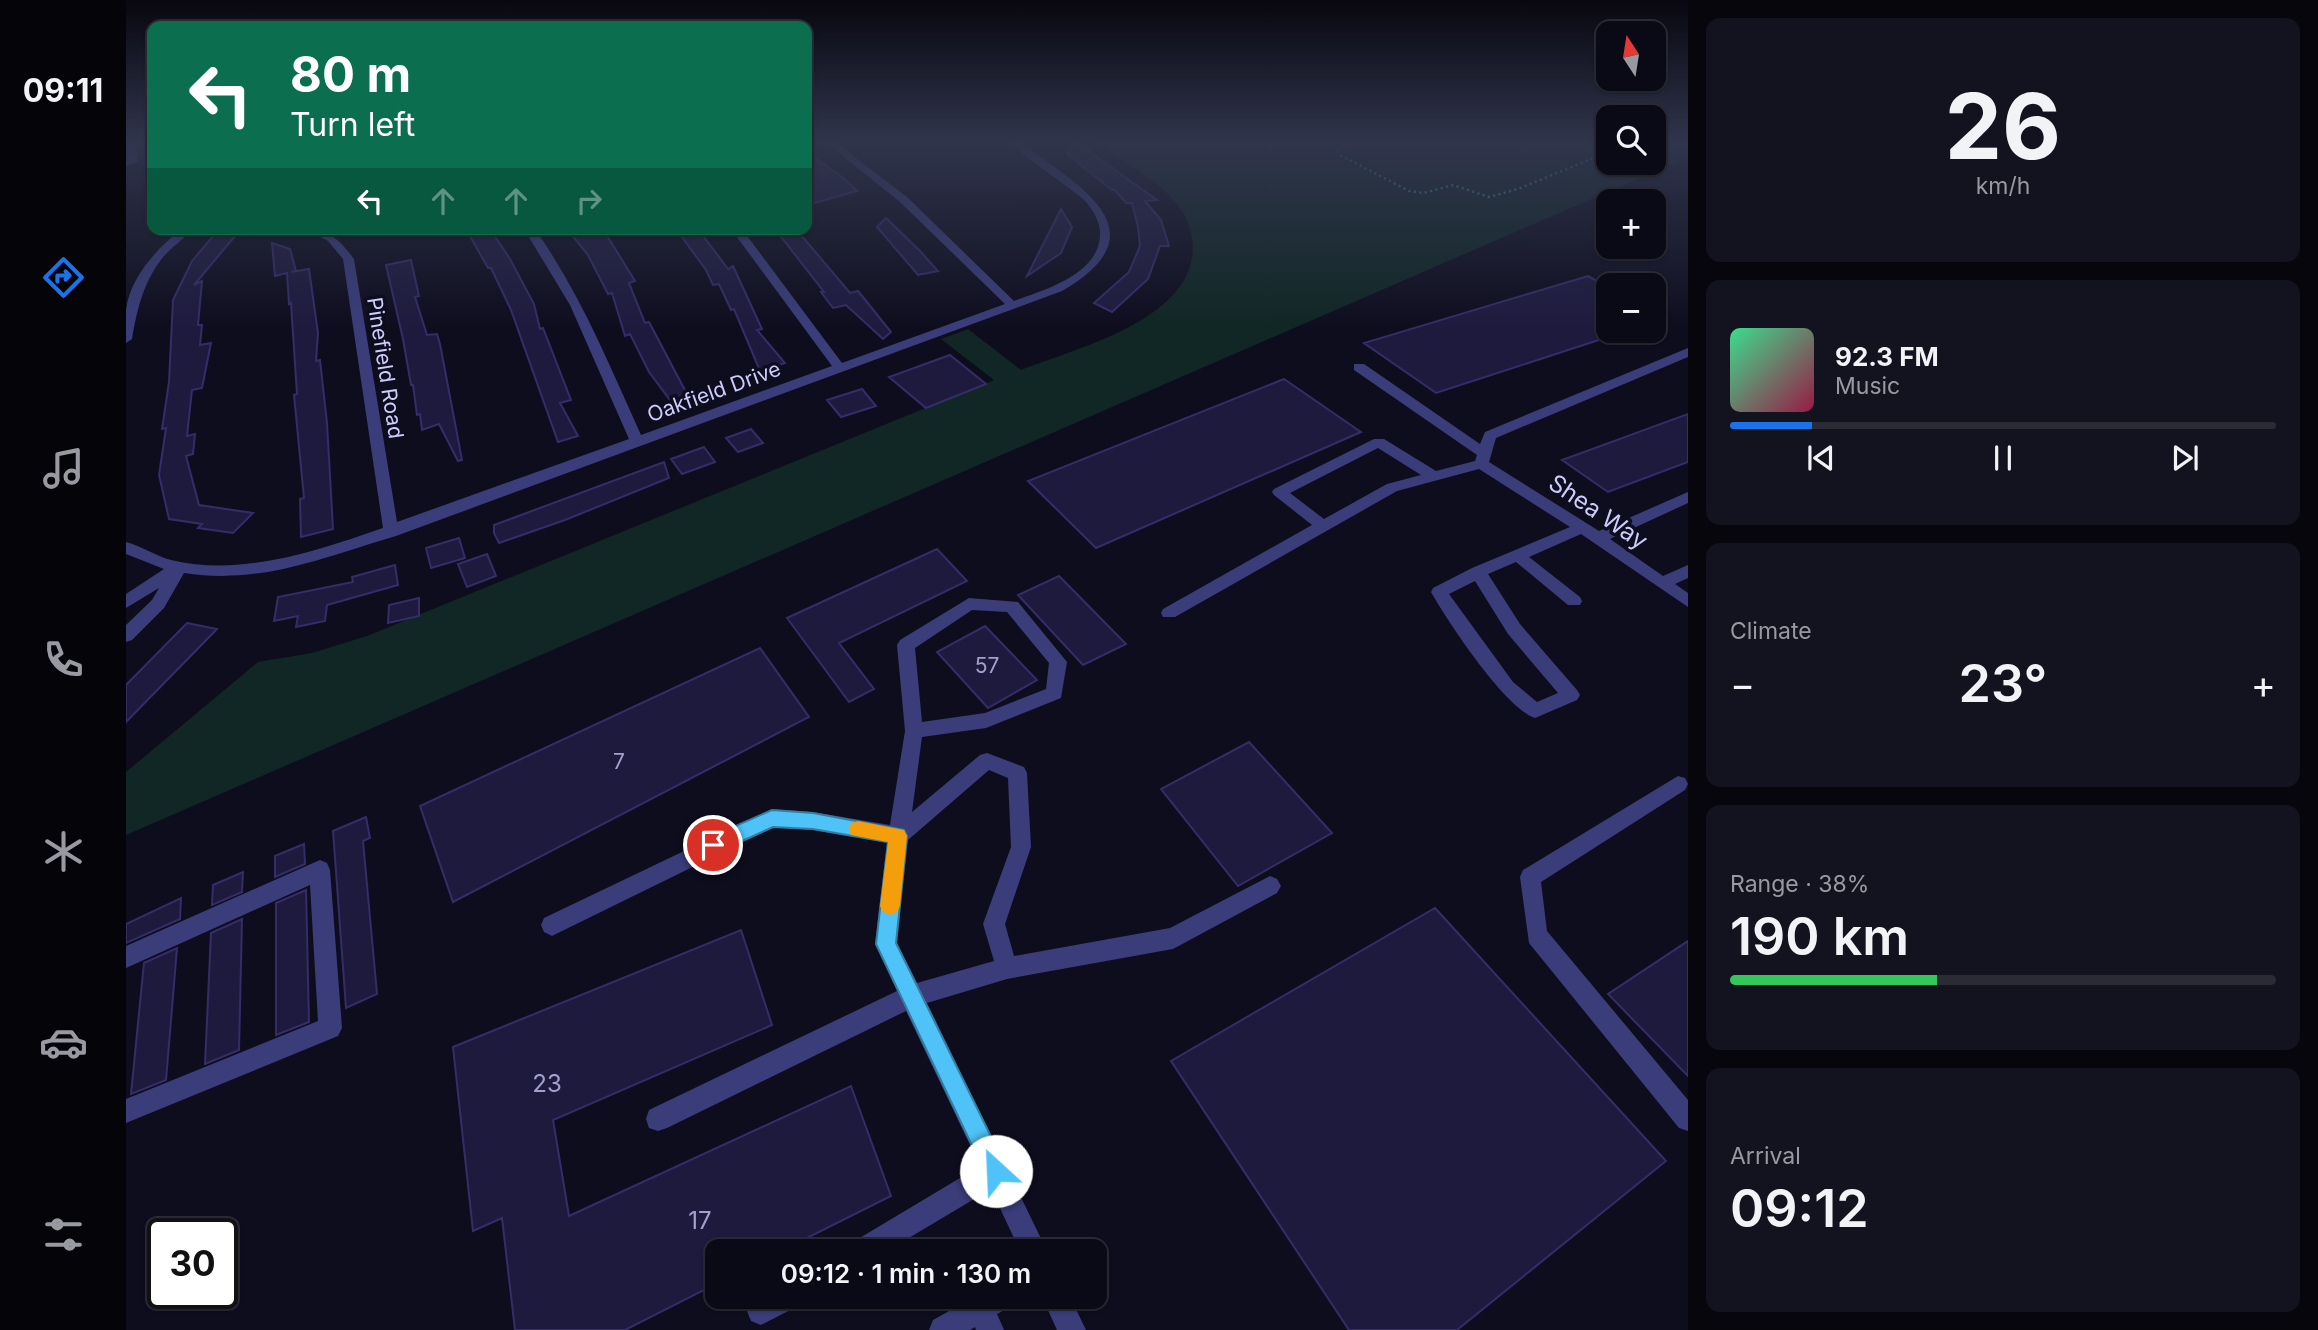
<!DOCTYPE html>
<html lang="en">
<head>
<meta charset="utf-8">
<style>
	:root { --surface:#0a0a16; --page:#13131f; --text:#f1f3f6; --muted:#999aa1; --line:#2a2b35; --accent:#1a73e8 }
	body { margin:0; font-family:Inter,sans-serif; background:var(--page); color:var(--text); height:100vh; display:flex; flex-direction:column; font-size:26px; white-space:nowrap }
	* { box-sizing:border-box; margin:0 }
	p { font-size:23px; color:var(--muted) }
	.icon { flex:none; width:38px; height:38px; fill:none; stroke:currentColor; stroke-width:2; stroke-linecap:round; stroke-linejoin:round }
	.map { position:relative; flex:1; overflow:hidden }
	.sheet { display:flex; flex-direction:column; gap:18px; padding:18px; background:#06060c; width:630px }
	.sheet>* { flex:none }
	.guide { position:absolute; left:21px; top:21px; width:665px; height:214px; border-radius:14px; box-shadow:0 2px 5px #0004,0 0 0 2px var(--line); background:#0b6e4f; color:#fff; overflow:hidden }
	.needle { width:46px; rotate:348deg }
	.controls { position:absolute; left:1470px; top:21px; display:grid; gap:14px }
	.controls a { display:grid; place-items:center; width:70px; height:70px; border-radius:14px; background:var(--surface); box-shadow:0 2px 5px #0004,0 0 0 2px var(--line); font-size:35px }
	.speed { position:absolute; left:21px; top:1218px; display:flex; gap:14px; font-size:35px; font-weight:700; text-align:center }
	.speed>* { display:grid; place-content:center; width:91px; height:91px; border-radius:50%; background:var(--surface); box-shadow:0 2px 5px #0004,0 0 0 2px var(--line); line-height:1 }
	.speed .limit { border:4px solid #111; border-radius:10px; background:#fff; color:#111 }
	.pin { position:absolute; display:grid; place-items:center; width:60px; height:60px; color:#fff; margin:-30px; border:4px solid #fff; border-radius:50%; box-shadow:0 2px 7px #0007 }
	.me { position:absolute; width:77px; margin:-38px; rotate:335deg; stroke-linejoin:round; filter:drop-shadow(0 0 5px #0008) }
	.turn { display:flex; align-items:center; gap:24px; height:147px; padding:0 28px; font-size:32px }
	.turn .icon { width:91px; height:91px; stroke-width:2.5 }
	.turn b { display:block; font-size:49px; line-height:60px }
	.lanes { display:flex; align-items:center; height:66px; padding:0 28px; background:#0003; justify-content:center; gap:35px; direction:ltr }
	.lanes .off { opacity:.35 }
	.big { font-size:52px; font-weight:600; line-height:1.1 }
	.sheet .widget { flex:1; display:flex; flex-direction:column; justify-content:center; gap:10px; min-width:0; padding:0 24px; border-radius:14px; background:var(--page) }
	.sheet .dial { align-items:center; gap:0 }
	.dial b { font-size:91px; line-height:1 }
	.song { display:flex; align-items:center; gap:21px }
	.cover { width:84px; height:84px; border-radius:10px; background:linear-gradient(135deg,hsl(150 70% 55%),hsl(340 70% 35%)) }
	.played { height:7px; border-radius:4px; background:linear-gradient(90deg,var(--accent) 15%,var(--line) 15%) }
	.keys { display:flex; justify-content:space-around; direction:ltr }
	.heat { display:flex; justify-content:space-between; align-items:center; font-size:38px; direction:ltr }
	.charge { height:10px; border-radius:5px; background:linear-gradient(90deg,#34c759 38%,var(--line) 0) }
	.trip { position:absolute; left:579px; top:1239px; width:402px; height:70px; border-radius:14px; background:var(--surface); box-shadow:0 2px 5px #0004,0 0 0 2px var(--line); font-weight:600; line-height:70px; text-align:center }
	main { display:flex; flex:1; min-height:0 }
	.tab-bar { display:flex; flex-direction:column; width:126px; justify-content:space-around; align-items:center; background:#040409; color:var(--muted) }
	.tab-bar .icon { width:49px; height:49px }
	.tab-bar .selected { color:var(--accent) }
	.tab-bar b { font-size:32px; color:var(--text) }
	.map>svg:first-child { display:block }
	.green { fill:#102725 }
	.building { fill:#1e1a3e; stroke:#342d68; stroke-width:2 }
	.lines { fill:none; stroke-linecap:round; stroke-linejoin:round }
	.path { stroke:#33a999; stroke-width:2.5; stroke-dasharray:2 3.5; stroke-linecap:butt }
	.minor { fill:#3a3d7a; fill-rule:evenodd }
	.route { fill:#4fc3f7; stroke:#337fa1; stroke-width:2 }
	.slow { fill:#f59e0b }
	.labels { text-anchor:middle; stroke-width:7; stroke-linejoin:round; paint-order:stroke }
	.far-street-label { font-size:21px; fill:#ceccfc; stroke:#0e0d1e }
	.number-label { font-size:21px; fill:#a2a0cc }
	.street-label { font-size:24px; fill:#ceccfc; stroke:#0e0d1e }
	.near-number-label { font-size:24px; fill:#a2a0cc }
</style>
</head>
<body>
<main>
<nav class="tab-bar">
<b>09:11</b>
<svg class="icon selected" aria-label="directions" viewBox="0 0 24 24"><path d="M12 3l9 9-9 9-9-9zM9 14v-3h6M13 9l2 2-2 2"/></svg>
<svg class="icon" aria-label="music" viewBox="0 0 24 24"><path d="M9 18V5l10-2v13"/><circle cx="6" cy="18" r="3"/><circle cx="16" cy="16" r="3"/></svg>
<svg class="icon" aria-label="phone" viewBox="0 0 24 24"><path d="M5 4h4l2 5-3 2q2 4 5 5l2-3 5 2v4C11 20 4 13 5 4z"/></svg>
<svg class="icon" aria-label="climate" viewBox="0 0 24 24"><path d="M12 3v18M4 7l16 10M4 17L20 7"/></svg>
<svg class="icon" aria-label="car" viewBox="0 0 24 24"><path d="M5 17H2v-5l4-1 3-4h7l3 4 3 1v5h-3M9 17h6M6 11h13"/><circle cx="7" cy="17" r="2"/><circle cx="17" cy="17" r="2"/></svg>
<svg class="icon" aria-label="filters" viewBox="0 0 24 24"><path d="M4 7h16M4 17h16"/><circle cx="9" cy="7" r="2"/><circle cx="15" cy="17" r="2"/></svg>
</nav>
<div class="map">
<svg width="1562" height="1330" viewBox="0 0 1562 1330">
	<rect width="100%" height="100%" fill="#0e0d1e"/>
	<path class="green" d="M 970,142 L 1482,142 L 1482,163 L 1528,163 L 1528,142 L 1562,142 L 1562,157 L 0,835 L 0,772 L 132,662 L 186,653 L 241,636 L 868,380 L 815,339 L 842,329 L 895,370 C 948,349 1055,323 1066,258 C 1069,238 1063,219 1050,203 C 1029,178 997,161 970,142 Z"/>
	<path class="building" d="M 950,142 L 1031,200 L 1019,201 L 1035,220 L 1043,246 L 1034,246 L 1022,279 L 986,312 L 968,303 L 1003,272 L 1014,246 L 1012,227 L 1006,203 L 1000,203 L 989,190 L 986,190 L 941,154 Z
		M 681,152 L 716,177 L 731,191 L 681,205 Z
		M 935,209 L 946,227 L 935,253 L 901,276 Z
		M 760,218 L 794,251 L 812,271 L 792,275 L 751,227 Z
		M 93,229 L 101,229 L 109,236 L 68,285 L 76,281 L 72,325 L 76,325 L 74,345 L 85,343 L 76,388 L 66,390 L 61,436 L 69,434 L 67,454 L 60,456 L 73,505 L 127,513 L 107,533 L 72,528 L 76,524 L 43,519 L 33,475 L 40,428 L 36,429 L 43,382 L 47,300 L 66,261 Z
		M 340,229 L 364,229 L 384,259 L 408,304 L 414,329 L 417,328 L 445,400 L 434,403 L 452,436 L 432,442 L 385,310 L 365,268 L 362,268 Z
		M 441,229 L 477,229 L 509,281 L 503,283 L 519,323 L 523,322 L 561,394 L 544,400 L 523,372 L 504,334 L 499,336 L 486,293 L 482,294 L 462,255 Z
		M 550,229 L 572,229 L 602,269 L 607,266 L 636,329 L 631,330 L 659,363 L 634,371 L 608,309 L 605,310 L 593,284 L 587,285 L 580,270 Z
		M 649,229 L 670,229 L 724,293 L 732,291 L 765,332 L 757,339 L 720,305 L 707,308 L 695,292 L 698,292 Z
		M 146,243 L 164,249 L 170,271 L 165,272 L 183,269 L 192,333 L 190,361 L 194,360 L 201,423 L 207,529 L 175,537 L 174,499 L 178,498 L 168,395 L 171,394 L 165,303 L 163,304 L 161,273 L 149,276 Z
		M 285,260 L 293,296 L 289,297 L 301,335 L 311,334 L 314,344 L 336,460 L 332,461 L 313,424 L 296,430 L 294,414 L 291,415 L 287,385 L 285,385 L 277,339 L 260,265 Z
		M 1462,276 L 1482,287 L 1482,337 L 1310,393 L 1238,343 Z
		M 824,355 L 860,384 L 800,408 L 763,377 Z
		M 1158,379 L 1235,432 L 970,548 L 902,481 Z
		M 736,389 L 750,406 L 715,417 L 701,400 Z
		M 1562,414 L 1562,462 L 1482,492 L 1436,460 Z
		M 625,429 L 637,443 L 612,452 L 600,438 Z
		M 578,447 L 589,462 L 556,474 L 545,459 Z
		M 538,462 L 543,478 L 439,520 L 373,543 L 368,533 L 368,525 Z
		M 333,538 L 339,558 L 305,568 L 300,548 Z
		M 811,549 L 841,581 L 713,643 L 748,689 L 723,702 L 661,618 Z
		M 361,554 L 370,576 L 341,587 L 332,564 Z
		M 269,565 L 272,585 L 201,605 L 199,621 L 170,627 L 172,616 L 148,621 L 152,597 L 227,582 L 226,577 Z
		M 933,576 L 1000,644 L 957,665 L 892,595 Z
		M 293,598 L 293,616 L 262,623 L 263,605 Z
		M 61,623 L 91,629 L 0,722 L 0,685 Z
		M 859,626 L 911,680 L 862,708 L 811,652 Z
		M 634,648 L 683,717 L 327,902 L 294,806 Z
		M 1123,742 L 1206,833 L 1112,886 L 1035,789 Z
		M 240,817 L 244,838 L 237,841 L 251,994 L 220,1008 L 207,831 Z
		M 178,844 L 179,864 L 149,877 L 149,856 Z
		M 117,872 L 116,892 L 86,905 L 87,885 Z
		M 180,890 L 183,1022 L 150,1035 L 150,903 Z
		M 55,898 L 54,919 L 0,943 L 0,924 Z
		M 1309,908 L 1540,1161 L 1331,1330 L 1223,1330 L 1045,1061 Z
		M 116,919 L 113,1050 L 79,1064 L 85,933 Z
		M 615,930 L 646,1025 L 427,1120 L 443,1216 L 725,1086 L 765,1196 L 655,1251 L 592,1251 L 592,1283 L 499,1330 L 389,1330 L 376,1218 L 347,1231 L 327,1047 Z
		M 1562,941 L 1562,1076 L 1482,994 Z
		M 51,948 L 40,1080 L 5,1094 L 18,963 Z"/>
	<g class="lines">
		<path class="path" d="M 1223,142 L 1211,148 L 1212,154 L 1283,191 L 1298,193 L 1327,185 L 1363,197 L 1392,189 L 1482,152"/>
		<path class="minor" d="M 1,142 L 26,142 L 26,147 L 11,149 L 12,162 L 0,166 Z
			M 699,142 L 709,142 L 781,197 L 888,301 C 920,289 976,274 974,231 C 973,219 965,206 956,198 C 933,179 905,163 884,142 L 894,142 C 953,186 1039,231 936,291 L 270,536 C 198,557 136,585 58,573 L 38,608 L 6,640 L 0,642 L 0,625 L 26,600 L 33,588 L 0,608 L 0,594 L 38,569 L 0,554 L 0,542 C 16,546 29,556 45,560 C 116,577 190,551 257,528 L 217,259 L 202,241 L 179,229 C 203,229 214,240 228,259 L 271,522 L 503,439 L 444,305 L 398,229 L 409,229 C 454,293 483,364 515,435 L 706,366 L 605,229 L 616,229 L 716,363 L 879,304 L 773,201 Z
			M 55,229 L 67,229 C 58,239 47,246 38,256 C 18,280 11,309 6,339 L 0,343 C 0,332 0,320 0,310 C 4,277 31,249 55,229 Z
			M 1562,348 L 1562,357 L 1370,438 L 1363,462 L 1473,531 L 1562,492 L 1562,503 L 1484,539 L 1537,576 L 1562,565 L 1562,578 L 1549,584 L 1562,593 L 1562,607 L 1455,534 L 1403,557 L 1454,597 L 1456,601 L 1454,605 L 1442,605 L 1390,562 L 1362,574 L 1394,624 L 1451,690 L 1454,695 L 1451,700 L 1409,718 C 1379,708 1322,622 1305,592 L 1307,588 L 1346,568 L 1444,527 L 1353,469 L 1271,491 L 1049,617 L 1037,617 L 1035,613 L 1037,609 L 1186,525 L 1148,495 L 1146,492 L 1148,489 L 1248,439 L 1258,439 L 1310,471 L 1349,461 L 1351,455 L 1228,370 L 1228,364 L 1238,364 L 1354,444 L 1359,432 ZM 1252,448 L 1295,475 L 1261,484 L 1198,519 L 1164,493 ZM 1349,581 L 1382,634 L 1432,693 L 1411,702 L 1387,682 L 1323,594 Z
			M 843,598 L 892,602 L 941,662 L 935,698 L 860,728 L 796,737 L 786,812 L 854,755 L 861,753 L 898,767 L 901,773 L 905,847 L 879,924 L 888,956 L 1044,928 L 1144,876 L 1151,879 L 1155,886 L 1151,893 L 1047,949 L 881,979 L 801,1003 L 921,1251 L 894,1251 L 865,1189 L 761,1251 L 723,1251 L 727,1242 L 854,1166 L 780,1011 L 541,1128 L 532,1131 L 523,1128 L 520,1119 L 523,1110 L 771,991 L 749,944 L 761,843 L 687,830 L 648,827 L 434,932 L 426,936 L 418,932 L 415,925 L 418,918 L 646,809 L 687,812 L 764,825 L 779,731 L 771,645 L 774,640 ZM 846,610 L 881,612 L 923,663 L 920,689 L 859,713 L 796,722 L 789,648 ZM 863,770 L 882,778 L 885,847 L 857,924 L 868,961 L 791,983 L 771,943 L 782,840 Z
			M 1552,776 L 1559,778 L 1562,784 L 1559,790 L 1415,882 L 1421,931 L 1562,1100 L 1562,1131 L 1553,1128 L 1403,943 L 1394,877 L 1397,870 Z
			M 194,860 L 201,863 L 204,870 L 216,1028 L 212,1036 L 0,1123 L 0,1099 L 192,1021 L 184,885 L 0,968 L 0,946 Z
			M 633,1297 L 674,1297 L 670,1307 L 635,1325 L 625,1321 L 621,1311 L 625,1301 Z
			M 848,1297 L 888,1297 L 884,1307 L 871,1314 L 878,1330 L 850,1330 L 849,1327 L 844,1330 L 803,1330 L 807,1320 Z
			M 916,1297 L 944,1297 L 960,1330 L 931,1330 Z"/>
	</g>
	<linearGradient id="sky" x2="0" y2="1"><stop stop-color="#080710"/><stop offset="0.43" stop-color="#30354c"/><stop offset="1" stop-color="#30354c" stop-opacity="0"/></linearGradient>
	<rect width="1562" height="329" fill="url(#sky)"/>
	<path class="route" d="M 646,810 L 687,813 L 778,830 L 781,836 L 770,943 L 878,1163 L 882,1171 L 878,1179 L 870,1183 L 862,1179 L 750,944 L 762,842 L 687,829 L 647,827 L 587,854 L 580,851 L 578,845 L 580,839 Z"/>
	<path class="slow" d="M 732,821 L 778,830 L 781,836 L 774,906 L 771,912 L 764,915 L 757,912 L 754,906 L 762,842 L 725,835 L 723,829 L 725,823 Z"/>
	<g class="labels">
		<g class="far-street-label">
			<text transform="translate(259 368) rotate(81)" y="7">Pinefield Road</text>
			<text transform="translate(588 392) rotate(-20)" y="7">Oakfield Drive</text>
		</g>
		<g class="number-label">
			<text x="861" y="673">57</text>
			<text x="493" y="769">7</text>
		</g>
		<g class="street-label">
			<text transform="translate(1472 512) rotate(34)" y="8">Shea Way</text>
		</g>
		<g class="near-number-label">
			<text x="421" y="1092">23</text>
			<text x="574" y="1229">17</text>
		</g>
	</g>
</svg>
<div class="controls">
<a><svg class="needle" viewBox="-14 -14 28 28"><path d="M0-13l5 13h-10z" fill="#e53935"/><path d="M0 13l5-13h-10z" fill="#999aa1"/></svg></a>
<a><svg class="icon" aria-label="search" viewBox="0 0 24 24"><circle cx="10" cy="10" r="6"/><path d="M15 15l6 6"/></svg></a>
<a>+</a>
<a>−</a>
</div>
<div class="speed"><div class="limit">30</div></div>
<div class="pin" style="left:587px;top:845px;background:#d93025"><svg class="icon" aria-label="arrive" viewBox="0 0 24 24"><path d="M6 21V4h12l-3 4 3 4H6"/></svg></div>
<svg class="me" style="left:870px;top:1171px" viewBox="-20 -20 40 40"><circle r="19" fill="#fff"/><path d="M0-13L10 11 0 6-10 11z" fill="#4fc3f7"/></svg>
<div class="trip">09:12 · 1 min · 130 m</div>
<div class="guide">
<div class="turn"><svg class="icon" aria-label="left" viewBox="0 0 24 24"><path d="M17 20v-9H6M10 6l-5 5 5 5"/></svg><div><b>80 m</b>Turn left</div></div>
<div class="lanes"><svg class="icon" aria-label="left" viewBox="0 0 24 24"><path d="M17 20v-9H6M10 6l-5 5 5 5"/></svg><svg class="icon off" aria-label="ahead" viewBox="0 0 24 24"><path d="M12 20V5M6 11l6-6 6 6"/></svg><svg class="icon off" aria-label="ahead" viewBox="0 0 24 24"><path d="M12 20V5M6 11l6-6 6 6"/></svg><svg class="icon off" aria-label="right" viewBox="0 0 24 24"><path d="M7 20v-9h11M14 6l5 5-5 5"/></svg></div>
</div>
</div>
<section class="sheet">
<div class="widget dial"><b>26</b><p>km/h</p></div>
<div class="widget">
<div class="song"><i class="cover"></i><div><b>92.3 FM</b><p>Music</p></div></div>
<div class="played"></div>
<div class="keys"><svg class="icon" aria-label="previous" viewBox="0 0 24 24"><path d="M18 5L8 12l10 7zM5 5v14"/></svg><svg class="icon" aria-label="pause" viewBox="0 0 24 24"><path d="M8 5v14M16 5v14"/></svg><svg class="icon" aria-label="next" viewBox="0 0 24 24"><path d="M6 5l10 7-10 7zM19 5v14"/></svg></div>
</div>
<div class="widget"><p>Climate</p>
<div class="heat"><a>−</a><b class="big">23°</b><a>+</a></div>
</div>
<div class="widget"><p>Range · 38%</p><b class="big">190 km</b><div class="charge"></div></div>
<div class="widget"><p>Arrival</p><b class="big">09:12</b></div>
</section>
</main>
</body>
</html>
